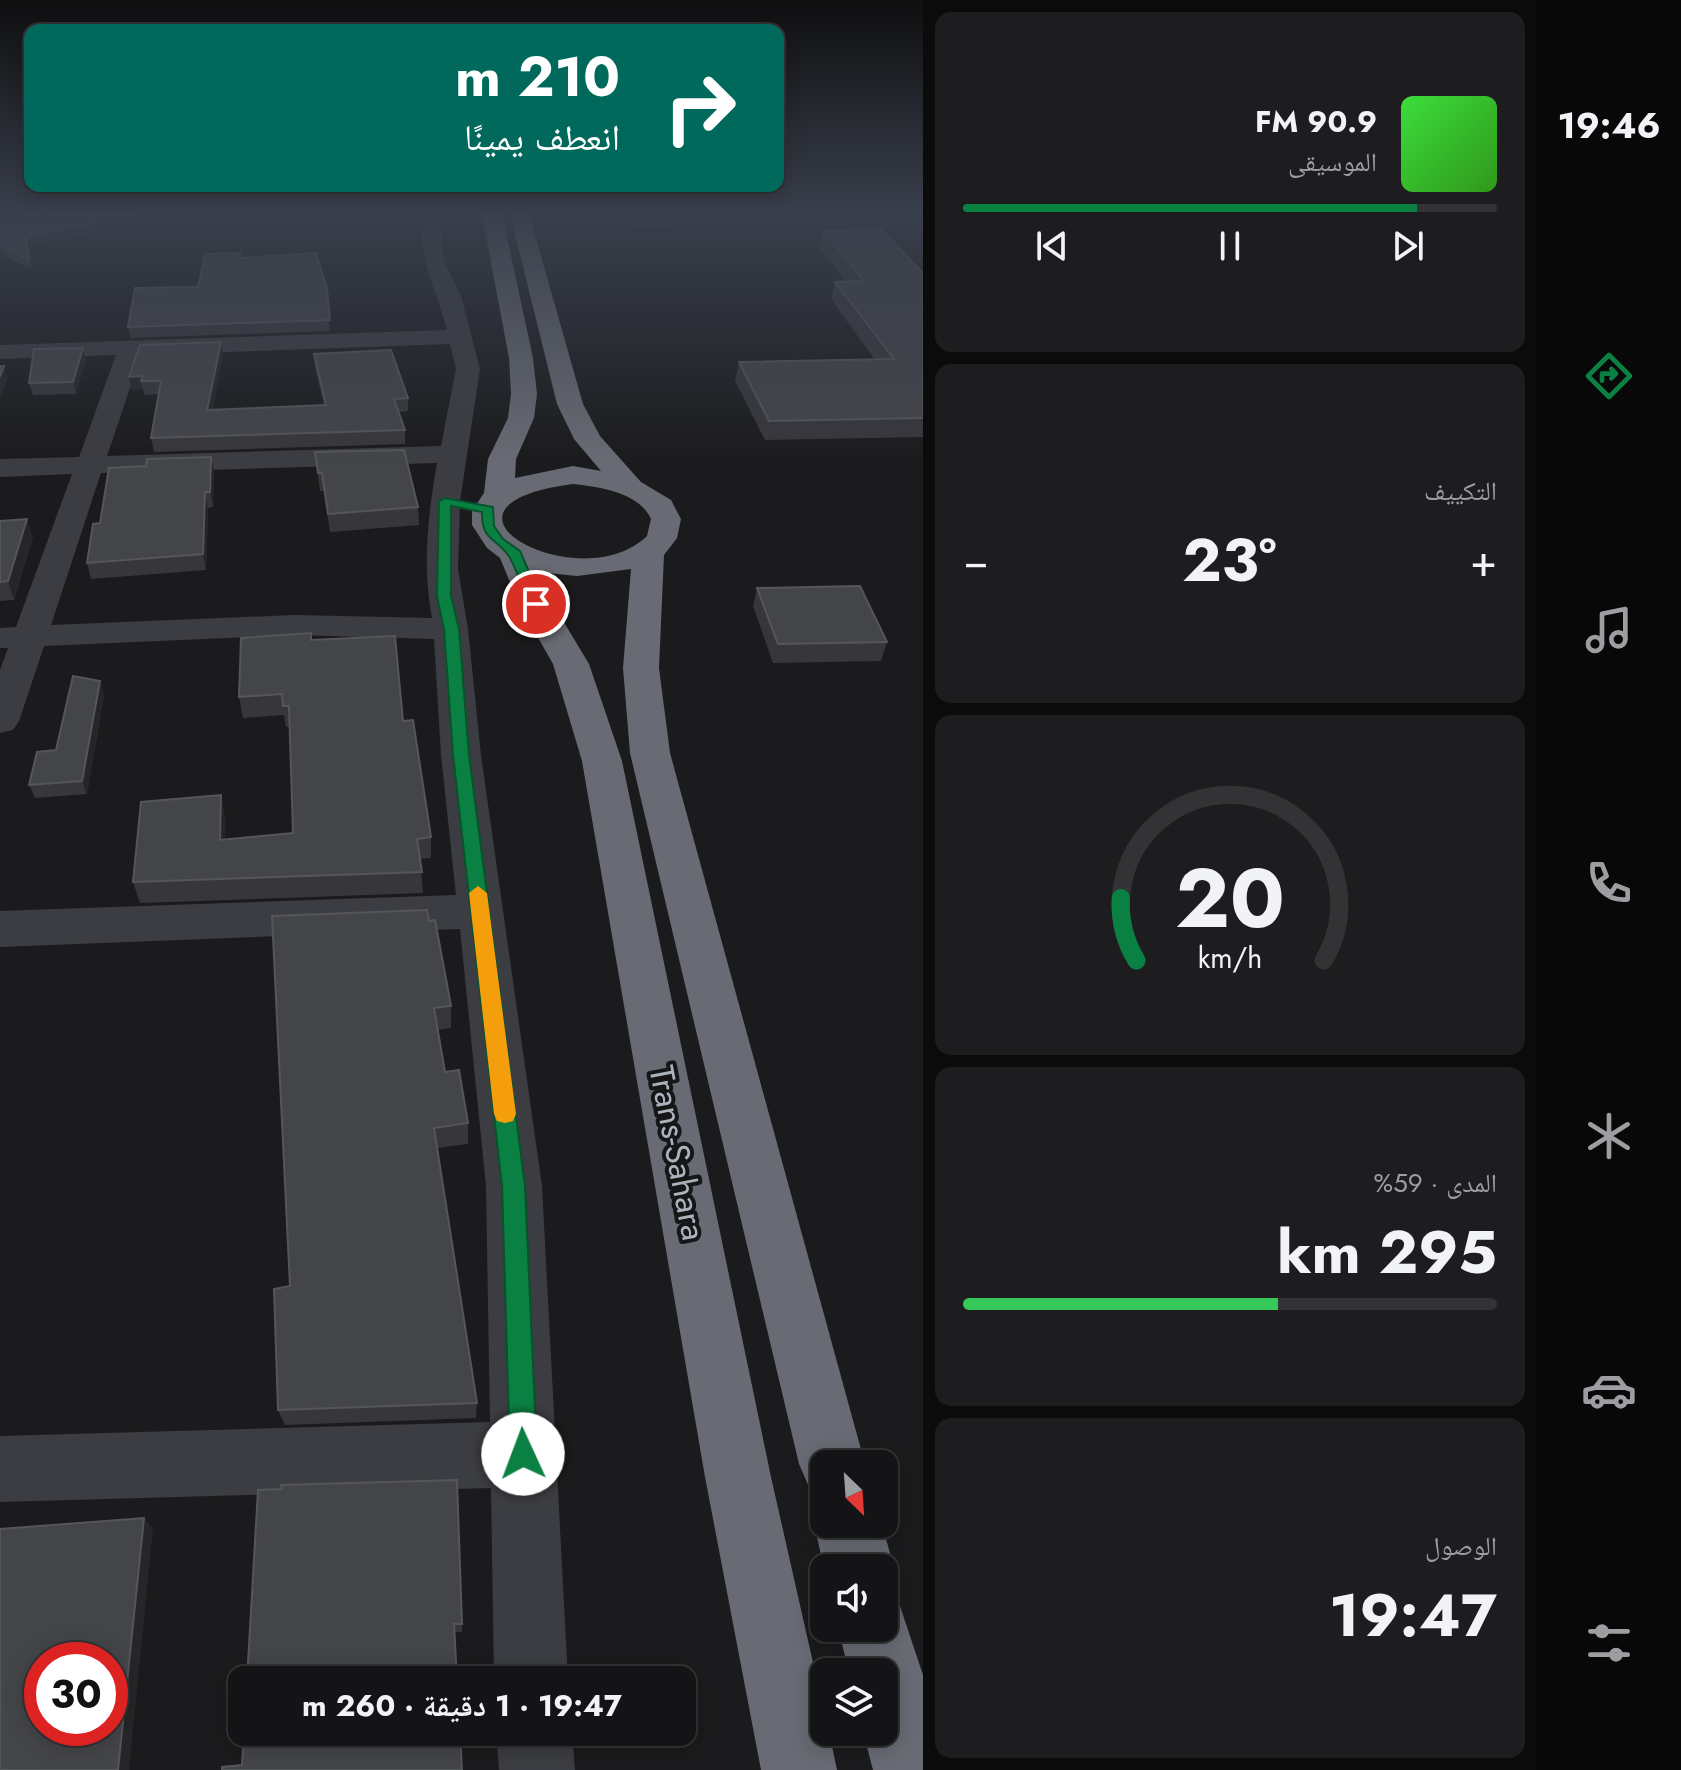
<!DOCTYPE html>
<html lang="ar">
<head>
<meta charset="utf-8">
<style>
	:root { --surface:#141416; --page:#1d1d1f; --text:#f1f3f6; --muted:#9d9ea1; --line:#333335; --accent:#0b8043 }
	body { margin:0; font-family:Jost,"Noto Naskh Arabic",sans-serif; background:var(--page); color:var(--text); direction:rtl; height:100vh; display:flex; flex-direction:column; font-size:30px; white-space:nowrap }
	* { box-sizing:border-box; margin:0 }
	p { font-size:26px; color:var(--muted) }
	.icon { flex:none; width:44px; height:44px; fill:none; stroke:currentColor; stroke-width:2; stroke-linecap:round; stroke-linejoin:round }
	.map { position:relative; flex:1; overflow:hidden; direction:ltr }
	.drawer { display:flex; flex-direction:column; gap:12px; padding:12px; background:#0b0b0c; width:614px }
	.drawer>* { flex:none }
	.guide { position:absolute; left:24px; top:24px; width:760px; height:168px; border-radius:16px; box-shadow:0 4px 20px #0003,0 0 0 2px var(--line); direction:rtl; background:#00695c; color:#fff; overflow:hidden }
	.needle { width:52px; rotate:155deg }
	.buttons { position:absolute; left:810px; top:1450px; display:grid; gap:16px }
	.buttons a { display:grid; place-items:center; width:88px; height:88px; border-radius:16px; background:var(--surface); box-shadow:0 4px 20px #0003,0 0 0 2px var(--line); font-size:40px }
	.speed { position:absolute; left:24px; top:1642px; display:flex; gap:16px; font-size:40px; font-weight:700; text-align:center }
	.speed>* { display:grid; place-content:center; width:104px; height:104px; border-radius:50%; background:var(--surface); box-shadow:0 4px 20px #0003,0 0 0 2px var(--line); line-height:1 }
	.speed .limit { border:12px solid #d22; background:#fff; color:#111 }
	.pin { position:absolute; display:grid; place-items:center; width:68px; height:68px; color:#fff; margin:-34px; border:4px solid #fff; border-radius:50%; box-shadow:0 2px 8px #0007 }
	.me { position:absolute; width:88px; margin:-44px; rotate:358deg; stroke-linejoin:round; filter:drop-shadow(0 0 6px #0008) }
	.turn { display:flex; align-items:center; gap:28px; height:168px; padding:0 32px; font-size:36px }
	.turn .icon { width:104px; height:104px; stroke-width:2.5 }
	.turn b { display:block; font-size:56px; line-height:68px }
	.big { font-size:60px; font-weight:700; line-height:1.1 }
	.drawer .card { flex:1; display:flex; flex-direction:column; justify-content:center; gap:12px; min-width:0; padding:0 28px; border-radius:16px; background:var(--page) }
	.drawer .dial { align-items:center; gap:0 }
	.dial svg { height:208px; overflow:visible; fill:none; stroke:var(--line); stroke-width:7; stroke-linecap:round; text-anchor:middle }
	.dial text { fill:var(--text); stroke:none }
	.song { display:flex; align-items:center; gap:24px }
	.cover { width:96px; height:96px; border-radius:12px; background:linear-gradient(135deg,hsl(120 70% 55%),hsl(110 70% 35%)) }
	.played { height:8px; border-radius:4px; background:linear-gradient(90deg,var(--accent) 85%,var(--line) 85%) }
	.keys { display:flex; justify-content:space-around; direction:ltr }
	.heat { display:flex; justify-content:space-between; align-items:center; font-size:44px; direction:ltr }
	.charge { height:12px; border-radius:6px; background:linear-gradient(90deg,#34c759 59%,var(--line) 0) }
	.trip { position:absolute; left:228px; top:1666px; width:468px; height:80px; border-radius:16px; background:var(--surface); box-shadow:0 4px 20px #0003,0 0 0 2px var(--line); font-weight:700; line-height:80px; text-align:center; direction:rtl }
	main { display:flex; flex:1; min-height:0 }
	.tabs { display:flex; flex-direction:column; width:144px; justify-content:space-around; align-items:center; background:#080809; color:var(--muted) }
	.tabs .icon { width:56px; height:56px }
	.tabs .current { color:var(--accent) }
	.tabs b { font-size:36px; color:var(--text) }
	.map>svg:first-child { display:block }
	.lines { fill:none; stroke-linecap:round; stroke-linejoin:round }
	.street { fill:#3c3d42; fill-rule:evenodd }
	.highway { fill:#686b73; fill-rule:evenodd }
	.wall { fill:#37373b }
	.shaded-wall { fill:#262629 }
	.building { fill:#444549; stroke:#54565b; stroke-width:2; fill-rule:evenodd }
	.route { fill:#0b8043; stroke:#07532c; stroke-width:2 }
	.slow { fill:#f59e0b }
	.labels { text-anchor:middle; stroke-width:8; stroke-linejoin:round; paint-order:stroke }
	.near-street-label { font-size:34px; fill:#adb3bc; stroke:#161618 }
</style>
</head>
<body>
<main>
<nav class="tabs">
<b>19:46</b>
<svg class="icon current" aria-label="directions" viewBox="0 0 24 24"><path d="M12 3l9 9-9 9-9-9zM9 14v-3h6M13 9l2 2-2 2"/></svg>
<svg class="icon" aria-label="music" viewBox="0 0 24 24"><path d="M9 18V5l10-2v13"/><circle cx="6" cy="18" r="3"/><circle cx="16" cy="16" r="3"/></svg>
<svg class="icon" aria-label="phone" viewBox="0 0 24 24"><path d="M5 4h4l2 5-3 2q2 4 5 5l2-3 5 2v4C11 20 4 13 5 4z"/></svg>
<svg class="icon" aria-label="climate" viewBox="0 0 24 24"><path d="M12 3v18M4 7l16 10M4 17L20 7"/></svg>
<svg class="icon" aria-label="car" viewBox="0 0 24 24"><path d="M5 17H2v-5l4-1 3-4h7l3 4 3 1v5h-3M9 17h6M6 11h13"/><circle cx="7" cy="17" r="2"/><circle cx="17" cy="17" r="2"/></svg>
<svg class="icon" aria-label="filters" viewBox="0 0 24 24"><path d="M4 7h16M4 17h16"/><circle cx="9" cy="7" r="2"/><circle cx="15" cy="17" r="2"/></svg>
</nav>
<section class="drawer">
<div class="card">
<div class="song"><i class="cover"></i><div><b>90.9 FM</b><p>الموسيقى</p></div></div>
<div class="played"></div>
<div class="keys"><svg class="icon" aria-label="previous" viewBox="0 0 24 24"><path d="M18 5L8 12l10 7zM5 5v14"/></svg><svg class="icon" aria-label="pause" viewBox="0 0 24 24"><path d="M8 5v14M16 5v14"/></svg><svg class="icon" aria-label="next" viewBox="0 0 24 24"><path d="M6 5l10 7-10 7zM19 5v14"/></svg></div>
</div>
<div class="card"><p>التكييف</p>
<div class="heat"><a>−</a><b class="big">23°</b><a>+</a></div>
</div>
<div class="card dial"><svg viewBox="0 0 100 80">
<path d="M14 69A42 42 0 1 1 86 69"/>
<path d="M14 69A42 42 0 0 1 8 45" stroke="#0b8043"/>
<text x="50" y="56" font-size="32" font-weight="700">20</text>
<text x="50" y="72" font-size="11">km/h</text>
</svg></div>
<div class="card"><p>المدى · 59%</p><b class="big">295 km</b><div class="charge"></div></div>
<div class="card"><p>الوصول</p><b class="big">19:47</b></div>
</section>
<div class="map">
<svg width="923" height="1770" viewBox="0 0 923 1770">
	<rect width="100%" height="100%" fill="#1b1b1d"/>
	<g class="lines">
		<path class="street" d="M 277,214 L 501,214 L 503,217 L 493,223 L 442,223 L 441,244 L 445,263 L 461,296 L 480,369 L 460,501 L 458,569 L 468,629 L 481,755 L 542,1186 L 568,1680 L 494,1680 L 491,1488 L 0,1502 L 0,1436 L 490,1422 L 486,1186 L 460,929 L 0,947 L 0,911 L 456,895 L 441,755 L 434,639 L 295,635 L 44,646 L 19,721 L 13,730 L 0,733 L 0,670 L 8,648 L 0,648 L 0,628 L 16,627 L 72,474 L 0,477 L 0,459 L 79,457 L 116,355 L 0,359 L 0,345 L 447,330 C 438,294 419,261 423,224 L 308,225 L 279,218 ZM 450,344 L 456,369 L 441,446 L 107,456 L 141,355 ZM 437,463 C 428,514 422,567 432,618 L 295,615 L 51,625 L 101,473 Z
			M 496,1732 L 572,1732 L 575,1770 L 499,1770 Z"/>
		<path class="highway" d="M 482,214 L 502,214 L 533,358 L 537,394 L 534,418 L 516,459 L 515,478 L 573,466 L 601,471 L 574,439 L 557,404 L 510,214 L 529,214 L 583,404 L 600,436 L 641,482 L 671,500 L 681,519 L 677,538 L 664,555 L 659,668 L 670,753 L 865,1464 L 824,1464 L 824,1493 L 809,1487 L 799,1464 L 630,753 L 623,668 L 631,569 L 577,576 L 538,572 L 553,604 L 589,664 L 622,761 L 771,1477 L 824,1711 L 824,1732 L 829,1732 L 837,1770 L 761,1770 L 705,1477 L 582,761 L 553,664 L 519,604 L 500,558 L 487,548 L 472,525 L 472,511 L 484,493 L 488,459 L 508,418 L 511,394 L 509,358 ZM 573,484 C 599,487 639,492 651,519 L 647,536 C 580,601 405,506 573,484 Z
			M 824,1500 L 824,1524 L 882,1524 L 894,1568 L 884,1591 L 884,1568 L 824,1568 L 814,1524 Z
			M 884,1596 L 899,1603 L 923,1675 L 923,1770 L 873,1770 L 863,1732 L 884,1732 L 884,1672 L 849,1672 L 838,1628 L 884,1628 Z"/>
	</g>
	<path class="wall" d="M 7,214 L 181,214 L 29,246 L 32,269 L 5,257 L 0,258 L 0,216 Z
		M 627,214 L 672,214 L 670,226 L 633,227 Z
		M 823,231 L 923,273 L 923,437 L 765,440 L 735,381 L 739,362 L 875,360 L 831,299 L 835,282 L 846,282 L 820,248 Z
		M 240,258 L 327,289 L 330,331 L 131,338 L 128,327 L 198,287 Z
		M 314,354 L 408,398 L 408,411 L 398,412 L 405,430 L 405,444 L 154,452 L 151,438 L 159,394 L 144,395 L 143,389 L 132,390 L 129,377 L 223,355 L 212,410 L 324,405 L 315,367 Z
		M 86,359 L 76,394 L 33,395 L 29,383 Z
		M 315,452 L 418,507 L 419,525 L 330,532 L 324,491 L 320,491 Z
		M 211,457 L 214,473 L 213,507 L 208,508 L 206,570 L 91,579 L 87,563 L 100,523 Z
		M 0,521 L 33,537 L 14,600 L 0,601 Z
		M 757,588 L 887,642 L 881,661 L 773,663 L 753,606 Z
		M 311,640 L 403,721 L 431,837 L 431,858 L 420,859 L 423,893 L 140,903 L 133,882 L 225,816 L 225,839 L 293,833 L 290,727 L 286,727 L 284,715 L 243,718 L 239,697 Z
		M 104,695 L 87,794 L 35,798 L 29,785 L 56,750 Z
		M 429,921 L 451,1006 L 451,1028 L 437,1030 L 445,1072 L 468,1123 L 468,1144 L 437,1148 L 477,1403 L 476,1418 L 285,1425 L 278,1410 L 290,1286 Z
		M 282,1489 L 462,1624 L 462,1632 L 455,1632 Z"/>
	<path class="shaded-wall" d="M 137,214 L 181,214 L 29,246 L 32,269 L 29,260 L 26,237 Z
		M 2,247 L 5,257 L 0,258 L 0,248 Z
		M 221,342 L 223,355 L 210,424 L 207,410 Z
		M 83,348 L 86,359 L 76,394 L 73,382 Z
		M 4,366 L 8,377 L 0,397 L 0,377 Z
		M 143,376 L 141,381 L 143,389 L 132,390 L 129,377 Z
		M 211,457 L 214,473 L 213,507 L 210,492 Z
		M 205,492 L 208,508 L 206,570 L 203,554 Z
		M 27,519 L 33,537 L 14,600 L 8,581 Z
		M 100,681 L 104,695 L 87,794 L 82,781 Z
		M 221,795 L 225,816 L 225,861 L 220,840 Z
		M 144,1518 L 153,1528 L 129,1770 L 118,1770 Z"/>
	<path class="building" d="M 7,214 L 137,214 L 26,237 L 29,260 L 2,247 L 0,248 L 0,216 Z
		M 882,230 L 923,273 L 923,418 L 769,421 L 739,362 L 894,359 L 835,282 L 864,281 L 823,231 Z
		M 240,253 L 239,258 L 316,253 L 327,289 L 330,320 L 128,327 L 135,288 L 198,287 L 205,254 Z
		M 221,342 L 207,410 L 326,405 L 314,354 L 391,350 L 408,398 L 394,399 L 405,430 L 151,438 L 161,381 L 141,381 L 143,376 L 129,377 L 140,345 Z
		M 83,348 L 73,382 L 29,383 L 34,349 Z
		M 0,366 L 4,366 L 0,377 Z
		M 404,450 L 418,507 L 328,514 L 322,473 L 318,473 L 315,452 Z
		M 211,457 L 210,492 L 205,492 L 203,554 L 87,563 L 93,524 L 100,523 L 109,468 L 146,466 L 147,459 Z
		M 27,519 L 8,581 L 0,582 L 0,521 Z
		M 860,586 L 887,642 L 778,644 L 757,588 Z
		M 311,633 L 311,640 L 395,636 L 403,721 L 413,720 L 431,837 L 417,839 L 422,872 L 133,882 L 141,802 L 221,795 L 220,840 L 293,833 L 289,706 L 283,706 L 282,694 L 239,697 L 241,638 Z
		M 73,676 L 100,681 L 82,781 L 29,785 L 37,752 L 56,750 Z
		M 427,910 L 429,921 L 435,920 L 451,1006 L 434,1008 L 445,1072 L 459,1070 L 468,1123 L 434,1128 L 477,1403 L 278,1410 L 274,1289 L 290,1286 L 272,916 Z
		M 457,1480 L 462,1624 L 454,1624 L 457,1680 L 247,1680 L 258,1490 L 282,1489 L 281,1485 Z
		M 144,1518 L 118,1770 L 0,1770 L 0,1529 ZM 42,1660 L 110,1660 L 110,1728 L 42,1728 Z
		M 244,1732 L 460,1732 L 462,1770 L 222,1770 L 222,1767 L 242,1765 Z"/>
	<linearGradient id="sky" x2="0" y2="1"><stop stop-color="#0f0f10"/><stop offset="0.46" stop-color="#393f4c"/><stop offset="1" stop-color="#393f4c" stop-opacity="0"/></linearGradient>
	<rect width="923" height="462" fill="url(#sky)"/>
	<path class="route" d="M 445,498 L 493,507 L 494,526 L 503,539 L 520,551 L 543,604 L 536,608 L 529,604 C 522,589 517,568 508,555 C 495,537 481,540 482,512 L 451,506 L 451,596 L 459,629 L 469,755 L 525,1186 L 537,1454 L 533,1463 L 523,1467 L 514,1463 L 510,1454 L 502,1186 L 453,755 L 444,629 L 437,596 L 439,501 Z"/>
	<path class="slow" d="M 478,886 L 487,893 L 516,1114 L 513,1121 L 505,1123 L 497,1121 L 494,1114 L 469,893 Z"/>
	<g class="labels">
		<g class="near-street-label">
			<text transform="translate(678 1153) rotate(79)" y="12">Trans-Sahara</text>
		</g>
	</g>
</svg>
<div class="buttons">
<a><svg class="needle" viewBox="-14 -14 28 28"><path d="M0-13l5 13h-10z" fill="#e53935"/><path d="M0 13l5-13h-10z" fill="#9d9ea1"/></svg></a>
<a><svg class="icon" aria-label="sound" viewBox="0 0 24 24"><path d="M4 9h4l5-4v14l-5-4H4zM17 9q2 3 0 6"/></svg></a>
<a><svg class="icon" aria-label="layers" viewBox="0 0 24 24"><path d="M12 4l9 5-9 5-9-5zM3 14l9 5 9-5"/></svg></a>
</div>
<div class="speed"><div class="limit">30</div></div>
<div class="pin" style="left:536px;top:604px;background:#d93025"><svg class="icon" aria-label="arrive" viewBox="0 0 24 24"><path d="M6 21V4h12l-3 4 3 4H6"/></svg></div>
<svg class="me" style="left:523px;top:1454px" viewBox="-20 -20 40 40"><circle r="19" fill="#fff"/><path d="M0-13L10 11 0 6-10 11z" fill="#0b8043"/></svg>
<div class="trip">19:47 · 1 دقيقة · 260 m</div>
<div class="guide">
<div class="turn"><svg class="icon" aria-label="right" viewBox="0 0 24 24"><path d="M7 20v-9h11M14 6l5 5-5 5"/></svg><div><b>210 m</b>انعطف يمينًا</div></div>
</div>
</div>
</main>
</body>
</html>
